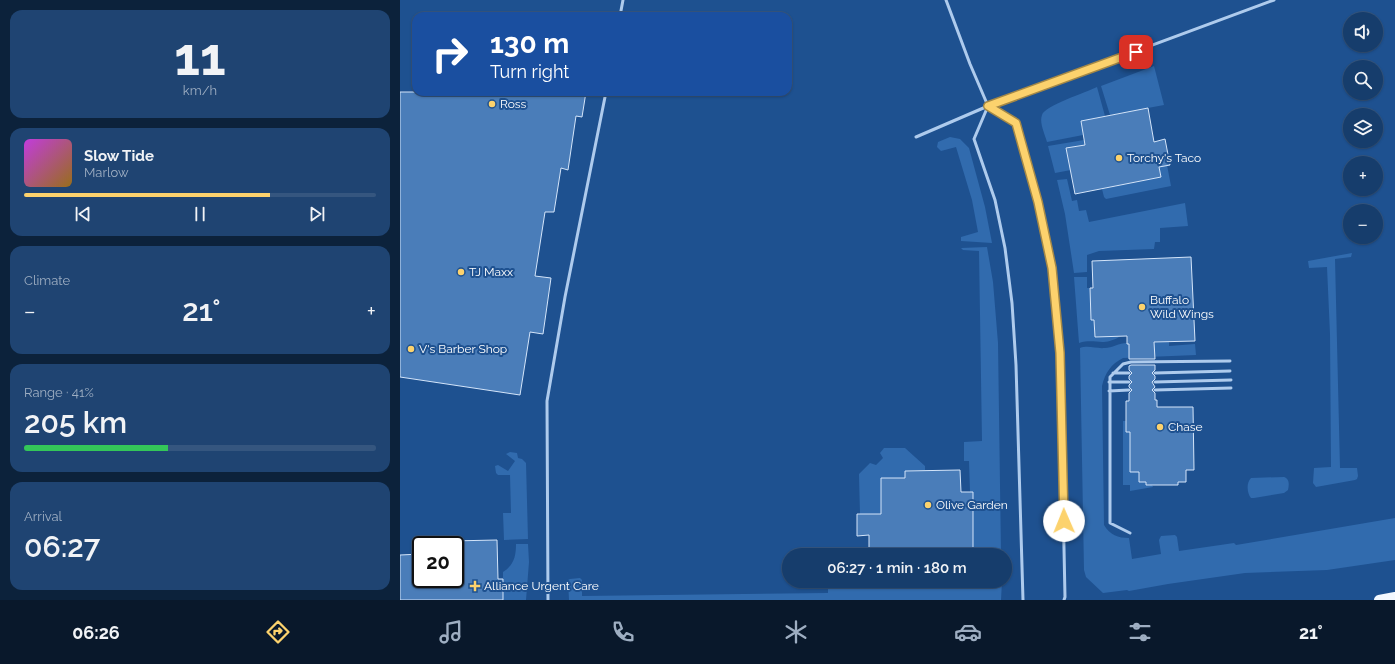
<!DOCTYPE html>
<html lang="en">
<head>
<meta charset="utf-8">
<style>
	:root { --surface:#163d6c; --page:#1f4472; --text:#f1f3f6; --muted:#9eaec2; --line:#35567f; --accent:#fcd26d }
	body { margin:0; font-family:Raleway,sans-serif; background:var(--page); color:var(--text); height:100vh; display:flex; flex-direction:column; font-size:15px; white-space:nowrap }
	* { box-sizing:border-box; margin:0 }
	p { font-size:13px; color:var(--muted) }
	.icon { flex:none; width:22px; height:22px; fill:none; stroke:currentColor; stroke-width:2; stroke-linecap:round; stroke-linejoin:round }
	.map { position:relative; flex:1; overflow:hidden }
	.panel { display:flex; flex-direction:column; gap:10px; padding:10px; background:#0c223b; width:400px }
	.panel>* { flex:none }
	.guide { position:absolute; left:12px; top:12px; width:380px; height:84px; border-radius:12px; box-shadow:0 1px 3px #0004,0 0 0 1px var(--line); background:#1a4fa0; color:#fff; overflow:hidden }
	.controls { position:absolute; left:943px; top:12px; display:grid; gap:8px }
	.controls a { display:grid; place-items:center; width:40px; height:40px; border-radius:50%; background:var(--surface); box-shadow:0 1px 3px #0004,0 0 0 1px var(--line); font-size:20px }
	.speed { position:absolute; left:12px; top:536px; display:flex; gap:8px; font-size:20px; font-weight:700; text-align:center }
	.speed>* { display:grid; place-content:center; width:52px; height:52px; border-radius:50%; background:var(--surface); box-shadow:0 1px 3px #0004,0 0 0 1px var(--line); line-height:1 }
	.speed .limit { border:2px solid #111; border-radius:6px; background:#fff; color:#111 }
	.pin { position:absolute; display:grid; place-items:center; width:34px; height:34px; color:#fff; margin:-17px; border-radius:8px; box-shadow:0 2px 6px #0006 }
	.me { position:absolute; width:44px; margin:-22px; rotate:359deg; stroke-linejoin:round; filter:drop-shadow(0 0 3px #0008) }
	.turn { display:flex; align-items:center; gap:14px; height:84px; padding:0 12px; font-size:18px }
	.turn .icon { width:52px; height:52px; stroke-width:2.5 }
	.turn b { display:block; font-size:28px; line-height:34px }
	.big { font-size:30px; font-weight:600; line-height:1.1 }
	.panel .card { flex:1; display:flex; flex-direction:column; justify-content:center; gap:6px; min-width:0; padding:0 14px; border-radius:12px; background:var(--page) }
	.panel .dial { align-items:center; gap:0 }
	.dial b { font-size:52px; line-height:1 }
	.song { display:flex; align-items:center; gap:12px }
	.cover { width:48px; height:48px; border-radius:6px; background:linear-gradient(135deg,hsl(290 70% 55%),hsl(40 70% 35%)) }
	.played { height:4px; border-radius:2px; background:linear-gradient(90deg,var(--accent) 70%,var(--line) 70%) }
	.keys { display:flex; justify-content:space-around; direction:ltr }
	.heat { display:flex; justify-content:space-between; align-items:center; font-size:22px; direction:ltr }
	.charge { height:6px; border-radius:3px; background:linear-gradient(90deg,#34c759 41%,var(--line) 0) }
	.trip { position:absolute; left:382px; top:548px; width:230px; height:40px; border-radius:20px; background:var(--surface); box-shadow:0 1px 3px #0004,0 0 0 1px var(--line); font-weight:600; line-height:40px; text-align:center }
	.tab-bar { display:flex; height:64px; justify-content:space-around; align-items:center; background:#09182b; color:var(--muted) }
	.tab-bar .icon { width:28px; height:28px }
	.tab-bar .active { color:var(--accent) }
	.tab-bar b { font-size:18px; color:var(--text) }
	main { display:flex; flex:1; min-height:0 }
	.map>svg:first-child { display:block }
	.green { fill:#316bae }
	.building { fill:#4a7db9; stroke:#d4e5fa }
	.lines { fill:none; stroke-linecap:round; stroke-linejoin:round }
	.service { stroke:#aecbed; stroke-width:3 }
	.primary { stroke:#f4f9ff; stroke-width:10 }
	.route-casing { stroke:#a48847; stroke-width:10 }
	.route { stroke:#fcd26d; stroke-width:7 }
	.poi-dot { fill:#fcd26d; stroke:#1e5190; stroke-width:1.5 }
	.labels { text-anchor:middle; stroke-width:4; stroke-linejoin:round; paint-order:stroke }
	.poi-label { font-size:12px; fill:#fff; stroke:#1e5190; text-anchor:start }
</style>
</head>
<body>
<main>
<section class="panel">
<div class="card dial"><b>11</b><p>km/h</p></div>
<div class="card">
<div class="song"><i class="cover"></i><div><b>Slow Tide</b><p>Marlow</p></div></div>
<div class="played"></div>
<div class="keys"><svg class="icon" aria-label="previous" viewBox="0 0 24 24"><path d="M18 5L8 12l10 7zM5 5v14"/></svg><svg class="icon" aria-label="pause" viewBox="0 0 24 24"><path d="M8 5v14M16 5v14"/></svg><svg class="icon" aria-label="next" viewBox="0 0 24 24"><path d="M6 5l10 7-10 7zM19 5v14"/></svg></div>
</div>
<div class="card"><p>Climate</p>
<div class="heat"><a>−</a><b class="big">21°</b><a>+</a></div>
</div>
<div class="card"><p>Range · 41%</p><b class="big">205 km</b><div class="charge"></div></div>
<div class="card"><p>Arrival</p><b class="big">06:27</b></div>
</section>
<div class="map">
<svg width="995" height="600" viewBox="0 0 995 600">
	<rect width="100%" height="100%" fill="#1e5190"/>
	<path class="green" d="M 754,66 L 764,105 L 710,115 L 701,86 Z
		M 697,87 L 705,116 L 681,121 L 683,135 L 647,142 C 645,134 639,123 642,115 C 644,106 687,92 697,87 Z
		M 550,137 L 560,139 L 569,148 L 585,207 L 592,243 L 561,241 L 561,237 L 578,232 L 572,200 L 556,147 L 541,151 L 537,147 L 538,142 Z
		M 684,140 L 685,145 L 667,148 L 671,170 L 655,173 L 648,146 Z
		M 767,165 L 771,186 L 706,199 L 704,197 L 702,189 L 761,177 L 759,167 Z
		M 667,179 L 672,201 L 677,200 L 679,211 L 686,210 L 689,222 L 785,203 L 788,226 L 760,228 L 760,242 L 755,242 L 754,249 L 699,251 L 687,255 L 687,272 L 674,273 L 665,214 L 657,180 Z
		M 587,247 L 593,282 L 598,343 L 601,555 L 573,555 L 573,492 L 570,492 L 569,461 L 564,461 L 564,442 L 582,441 L 579,251 L 563,250 L 561,248 Z
		M 952,253 L 951,257 L 935,259 L 940,468 L 957,468 L 958,476 L 957,479 L 955,480 L 916,487 L 913,483 L 914,468 L 931,467 L 930,334 L 927,267 L 909,268 L 908,261 Z
		M 674,277 L 687,277 L 687,288 L 690,288 L 691,320 L 694,320 L 695,337 L 720,336 L 719,337 C 702,347 696,338 679,343 Z
		M 769,342 L 769,346 L 795,344 L 796,355 L 723,358 C 711,364 705,373 702,386 L 704,525 C 710,535 718,538 729,538 L 732,559 L 761,554 L 759,540 L 761,536 L 775,535 L 777,537 L 779,551 L 834,543 L 836,545 L 995,518 L 995,560 L 927,570 L 845,573 L 768,584 L 729,591 L 727,590 L 703,593 L 686,577 L 684,570 L 680,348 C 689,345 696,349 705,348 C 712,348 719,343 727,343 Z
		M 723,421 L 726,421 L 726,432 L 730,432 L 739,472 L 739,482 L 746,482 L 747,485 L 752,485 L 753,487 L 730,491 L 730,485 L 723,485 Z
		M 484,448 L 505,448 L 525,466 L 525,470 L 505,471 L 505,478 L 484,516 L 478,514 L 460,514 L 459,474 L 470,463 L 476,465 L 483,458 L 480,453 Z
		M 110,452 L 117,453 L 118,458 L 122,459 L 126,463 L 128,539 L 104,540 L 103,513 L 111,513 L 110,475 L 98,475 L 96,473 L 95,466 L 98,465 L 108,471 L 115,461 L 106,454 Z
		M 884,477 C 890,479 889,485 888,490 L 884,493 L 854,498 L 851,498 C 847,493 846,483 851,478 Z
		M 116,544 L 128,544 L 129,562 L 126,600 L 103,600 L 103,572 C 114,565 116,556 116,544 Z
		M 180,578 L 182,580 L 182,596 L 428,593 L 428,581 L 602,581 L 601,600 L 169,600 L 168,580 L 170,579 Z"/>
	<path class="building" d="M 0,92 L 186,92 L 182,117 L 176,116 L 168,170 L 161,168 L 154,212 L 145,212 L 135,276 L 151,278 L 143,334 L 130,332 L 120,395 L 0,377 Z
		M 748,108 L 754,142 L 765,139 L 770,165 L 759,167 L 761,177 L 675,194 L 666,148 L 685,145 L 681,121 Z
		M 791,257 L 795,341 L 754,342 L 755,359 L 729,359 L 729,344 L 727,344 L 727,336 L 695,337 L 694,320 L 691,320 L 690,288 L 693,288 L 692,261 Z
		M 731,365 L 755,365 L 755,370 L 752,373 L 755,376 L 755,379 L 752,382 L 755,387 L 752,390 L 755,393 L 755,400 L 757,400 L 757,407 L 793,407 L 794,470 L 786,470 L 786,482 L 778,482 L 778,485 L 746,485 L 746,482 L 739,482 L 739,472 L 730,472 L 730,432 L 726,432 L 726,401 L 729,401 L 729,393 L 732,390 L 729,387 L 729,385 L 732,382 L 729,379 L 729,376 L 732,373 L 729,370 L 729,366 Z
		M 560,470 L 561,492 L 573,492 L 573,555 L 469,555 L 469,535 L 457,536 L 457,514 L 481,514 L 481,478 L 505,478 L 505,471 Z
		M 97,540 L 98,579 L 103,579 L 103,600 L 0,600 L 0,555 L 21,554 L 21,579 L 55,579 L 55,545 L 50,545 L 50,541 Z"/>
	<g class="lines">
		<path class="service" d="M 546,0 L 570,64 L 588,106 L 616,123 L 638,202 L 652,268 L 660,353 L 665,597 L 664,600
			M 220,16 L 223,0
			M 588,106 L 574,139 L 595,200 L 605,248 L 612,303 L 616,365 L 623,600
			M 516,137 L 588,106 L 874,0
			M 713,373 L 729,373
			M 755,373 L 830,371
			M 709,382 L 729,382
			M 755,382 L 831,380
			M 755,390 L 831,388
			M 709,391 L 729,390
			M 730,533 L 710,523 L 710,377 L 723,364 L 731,362 L 830,361
			M 148,600 L 147,401 L 165,297 L 206,92"/>
		<path class="primary" d="M 979,600 L 995,597"/>
	</g>
	<g class="lines">
		<defs>
			<path id="route" d="M 664,521 L 660,353 L 652,268 L 638,202 L 616,123 L 588,106 L 736,52"/>
		</defs>
		<use href="#route" class="route-casing"/>
		<use href="#route" class="route"/>
	</g>
	<g class="poi-dot">
		<circle cx="92" cy="104" r="4"/>
		<circle cx="719" cy="158" r="4"/>
		<circle cx="61" cy="272" r="4"/>
		<circle cx="742" cy="307" r="4"/>
		<circle cx="11" cy="349" r="4"/>
		<circle cx="760" cy="427" r="4"/>
		<circle cx="528" cy="505" r="4"/>
		<path d="M73 580h4v4h4v4h-4v4h-4v-4h-4v-4h4z"/>
	</g>
	<g class="labels">
		<g class="poi-label">
			<text x="100" y="108">Ross</text>
			<text x="727" y="162">Torchy's Taco</text>
			<text x="69" y="276">TJ Maxx</text>
			<text x="750" y="304">Buffalo<tspan x="750" dy="14">Wild Wings</tspan></text>
			<text x="19" y="353">V's Barber Shop</text>
			<text x="768" y="431">Chase</text>
			<text x="536" y="509">Olive Garden</text>
			<text x="84" y="590">Alliance Urgent Care</text>
		</g>
	</g>
</svg>
<div class="controls">
<a><svg class="icon" aria-label="sound" viewBox="0 0 24 24"><path d="M4 9h4l5-4v14l-5-4H4zM17 9q2 3 0 6"/></svg></a>
<a><svg class="icon" aria-label="search" viewBox="0 0 24 24"><circle cx="10" cy="10" r="6"/><path d="M15 15l6 6"/></svg></a>
<a><svg class="icon" aria-label="layers" viewBox="0 0 24 24"><path d="M12 4l9 5-9 5-9-5zM3 14l9 5 9-5"/></svg></a>
<a>+</a>
<a>−</a>
</div>
<div class="speed"><div class="limit">20</div></div>
<div class="pin" style="left:736px;top:52px;background:#d93025"><svg class="icon" aria-label="arrive" viewBox="0 0 24 24"><path d="M6 21V4h12l-3 4 3 4H6"/></svg></div>
<svg class="me" style="left:664px;top:521px" viewBox="-20 -20 40 40"><circle r="19" fill="#fff"/><path d="M0-13L10 11 0 6-10 11z" fill="#fcd26d"/></svg>
<div class="trip">06:27 · 1 min · 180 m</div>
<div class="guide">
<div class="turn"><svg class="icon" aria-label="right" viewBox="0 0 24 24"><path d="M7 20v-9h11M14 6l5 5-5 5"/></svg><div><b>130 m</b>Turn right</div></div>
</div>
</div>
</main>
<nav class="tab-bar">
<b>06:26</b>
<svg class="icon active" aria-label="directions" viewBox="0 0 24 24"><path d="M12 3l9 9-9 9-9-9zM9 14v-3h6M13 9l2 2-2 2"/></svg>
<svg class="icon" aria-label="music" viewBox="0 0 24 24"><path d="M9 18V5l10-2v13"/><circle cx="6" cy="18" r="3"/><circle cx="16" cy="16" r="3"/></svg>
<svg class="icon" aria-label="phone" viewBox="0 0 24 24"><path d="M5 4h4l2 5-3 2q2 4 5 5l2-3 5 2v4C11 20 4 13 5 4z"/></svg>
<svg class="icon" aria-label="climate" viewBox="0 0 24 24"><path d="M12 3v18M4 7l16 10M4 17L20 7"/></svg>
<svg class="icon" aria-label="car" viewBox="0 0 24 24"><path d="M5 17H2v-5l4-1 3-4h7l3 4 3 1v5h-3M9 17h6M6 11h13"/><circle cx="7" cy="17" r="2"/><circle cx="17" cy="17" r="2"/></svg>
<svg class="icon" aria-label="filters" viewBox="0 0 24 24"><path d="M4 7h16M4 17h16"/><circle cx="9" cy="7" r="2"/><circle cx="15" cy="17" r="2"/></svg>
<b>21°</b>
</nav>
</body>
</html>
